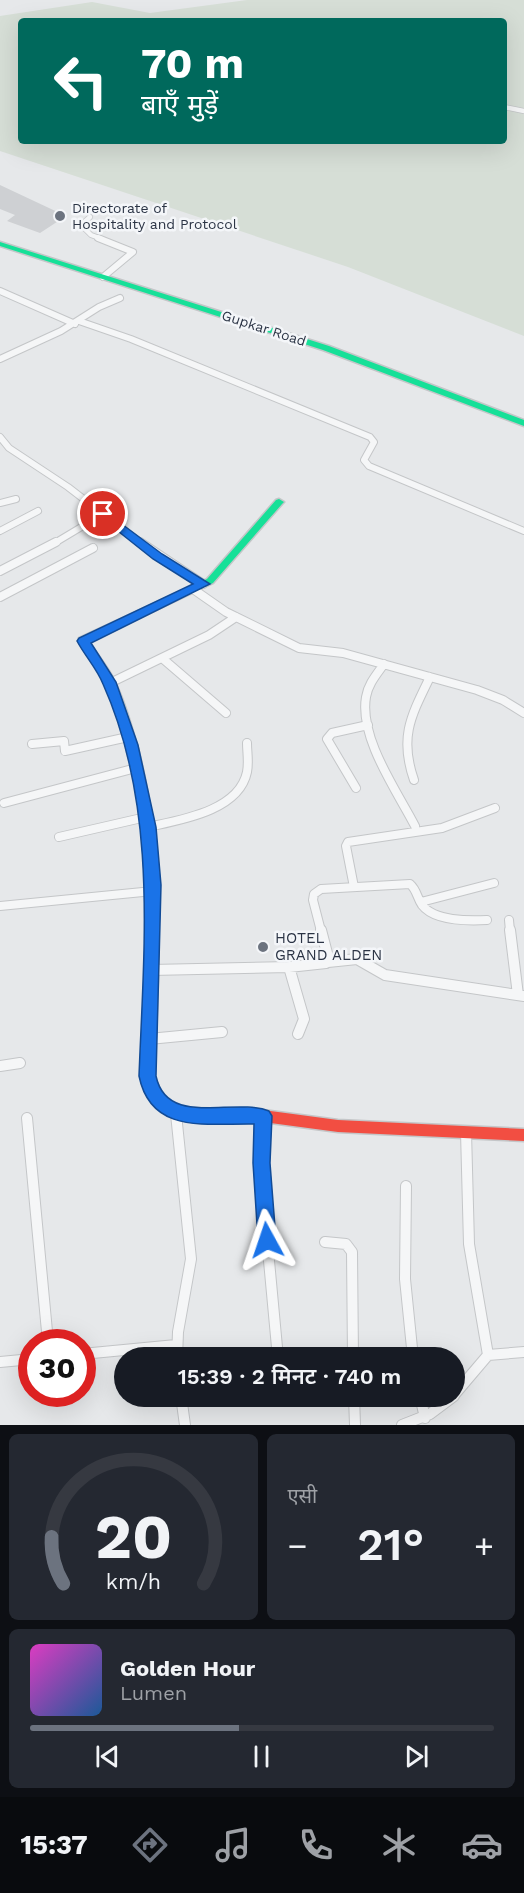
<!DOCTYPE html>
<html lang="hi">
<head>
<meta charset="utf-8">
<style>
	:root { --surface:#171b24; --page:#242831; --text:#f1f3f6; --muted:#9ea1a6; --line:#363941; --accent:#6c737f }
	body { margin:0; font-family:"Work Sans","Noto Sans Devanagari",sans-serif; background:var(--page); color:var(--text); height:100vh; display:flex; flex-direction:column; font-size:22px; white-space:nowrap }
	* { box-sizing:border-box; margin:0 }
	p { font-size:20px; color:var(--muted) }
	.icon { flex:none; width:33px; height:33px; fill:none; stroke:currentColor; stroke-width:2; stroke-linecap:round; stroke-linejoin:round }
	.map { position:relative; height:1425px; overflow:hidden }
	.drawer { display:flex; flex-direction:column; gap:9px; padding:9px; background:#0d0f14; flex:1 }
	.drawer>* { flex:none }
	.banner { position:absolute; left:18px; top:18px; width:489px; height:126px; border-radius:6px; box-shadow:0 6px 24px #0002; background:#00695c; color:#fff; overflow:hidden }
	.speed { position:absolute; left:18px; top:1329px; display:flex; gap:12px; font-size:30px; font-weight:700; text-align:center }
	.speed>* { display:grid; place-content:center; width:78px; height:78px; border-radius:50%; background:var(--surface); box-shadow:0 6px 24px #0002; line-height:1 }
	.speed .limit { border:9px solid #d22; background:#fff; color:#111 }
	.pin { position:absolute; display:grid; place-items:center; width:51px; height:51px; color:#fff; margin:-26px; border:3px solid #fff; border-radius:50%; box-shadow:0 2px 6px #0007 }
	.me { position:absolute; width:66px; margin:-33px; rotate:355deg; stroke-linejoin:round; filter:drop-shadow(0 0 4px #0008) }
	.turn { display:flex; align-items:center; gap:21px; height:126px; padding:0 24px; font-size:27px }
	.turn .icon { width:78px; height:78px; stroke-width:2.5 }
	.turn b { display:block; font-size:42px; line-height:51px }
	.big { font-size:45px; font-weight:600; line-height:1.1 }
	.drawer .tile { flex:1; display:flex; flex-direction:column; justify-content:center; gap:9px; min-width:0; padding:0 21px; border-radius:9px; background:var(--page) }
	.drawer .dial { align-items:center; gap:0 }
	.dial svg { height:156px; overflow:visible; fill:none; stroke:var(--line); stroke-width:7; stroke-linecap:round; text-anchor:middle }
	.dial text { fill:var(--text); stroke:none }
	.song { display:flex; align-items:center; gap:18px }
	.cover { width:72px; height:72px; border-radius:9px; background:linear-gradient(135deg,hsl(310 70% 55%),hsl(210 70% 35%)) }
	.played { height:6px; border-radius:3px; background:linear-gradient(90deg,var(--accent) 45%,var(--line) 45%) }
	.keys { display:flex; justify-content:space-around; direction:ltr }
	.heat { display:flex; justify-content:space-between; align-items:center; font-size:33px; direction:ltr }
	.drawer .tiles { flex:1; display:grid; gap:9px; grid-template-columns:1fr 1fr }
	.tile:last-child { grid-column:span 2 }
	.trip { position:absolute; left:114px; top:1347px; width:351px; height:60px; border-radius:30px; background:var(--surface); box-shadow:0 6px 24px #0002; font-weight:600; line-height:60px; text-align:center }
	.menu { display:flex; height:96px; justify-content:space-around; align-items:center; background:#090b0e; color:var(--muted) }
	.menu .icon { width:42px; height:42px }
	.menu .on { color:var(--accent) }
	.menu b { font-size:27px; color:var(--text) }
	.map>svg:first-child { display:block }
	.green { fill:#d6ded6; fill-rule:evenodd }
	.building { fill:#ced0d3 }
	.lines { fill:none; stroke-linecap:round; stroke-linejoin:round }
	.street-far3-casing { stroke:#c4c6c8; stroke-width:6 }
	.street-far2-casing { stroke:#c4c6c8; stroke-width:8 }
	.street-far1-casing { stroke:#c4c6c8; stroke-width:10 }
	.street-casing { stroke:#c4c6c8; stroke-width:12 }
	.fast-casing { stroke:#c4c6c8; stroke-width:3 }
	.jam-casing { stroke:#c4c6c8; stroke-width:3 }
	.street-far3 { stroke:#f5f6f7; stroke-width:4.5 }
	.street-far2 { stroke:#f5f6f7; stroke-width:6 }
	.street-far1 { stroke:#f5f6f7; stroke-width:8 }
	.street { stroke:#f5f6f7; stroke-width:10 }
	.fast { fill:#16e098; fill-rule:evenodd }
	.jam { fill:#f24e42; fill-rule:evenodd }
	.route { fill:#1a73e8; stroke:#114b97; stroke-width:1.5 }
	.poi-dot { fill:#6c737f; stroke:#f4f6f9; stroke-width:2 }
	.labels { text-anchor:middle; stroke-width:5; stroke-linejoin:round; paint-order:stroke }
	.far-poi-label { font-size:14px; fill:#2b3445; stroke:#f4f6f9; text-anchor:start }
	.far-street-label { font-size:14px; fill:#2b3445; stroke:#f4f6f9 }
	.poi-label { font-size:15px; fill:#2b3445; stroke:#f4f6f9; text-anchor:start }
</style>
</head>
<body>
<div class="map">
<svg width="524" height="1425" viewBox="0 0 524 1425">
	<rect width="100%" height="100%" fill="#e6e8ea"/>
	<path class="green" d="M 247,0 L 524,0 L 524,336 L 348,267 L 0,151 L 0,16 L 92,2 L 150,13 ZM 21,21 L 504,21 L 504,141 L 21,141 Z"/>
	<path class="building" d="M 0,185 L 66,216 L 40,233 L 7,221 L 15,215 L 0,209 Z"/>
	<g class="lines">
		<defs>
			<path id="street-far3" d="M 504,107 L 524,111
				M 90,217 L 81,225 L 91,235 L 102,239"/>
			<path id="street-far2" d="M 98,238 L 133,252 L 103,277
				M 0,291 L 75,324
				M 79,321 L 131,339 L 370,437 L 374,442 L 364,460 L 369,466 L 524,531
				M 0,359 L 61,331 L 99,307 L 120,298
				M 0,437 L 9,448 L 68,487 L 142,544
				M 0,503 L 16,499
				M 0,531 L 38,511
				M 53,544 L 103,514"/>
			<path id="street-far1" d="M 140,542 L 203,584
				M 0,571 L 56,542
				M 193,589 L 226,612 L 299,648 L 343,653 L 477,690 L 503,700 L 524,713
				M 0,597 L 93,548
				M 162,658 L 226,713
				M 384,664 C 377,674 368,684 366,697 C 359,738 397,791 415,826
				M 110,683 L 209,635 L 236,617
				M 32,744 L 64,741 L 65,751 L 128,737
				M 414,780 C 399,737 411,716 430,677
				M 356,788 L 327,739 L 332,733 L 368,725
				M 4,803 L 136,768
				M 148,827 C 180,820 239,811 247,772 C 249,762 247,752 247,743
				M 59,837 L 146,817
				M 354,887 L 346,846 L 348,842 L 442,828 L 495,808
				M 421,902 L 494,883
				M 0,906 L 153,891
				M 509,920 L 510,931
				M 321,931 L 313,900 L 314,894 L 321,889 L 410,884 C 417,890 417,898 422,905 C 434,921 469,921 487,920"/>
			<path id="street" d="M 510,930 L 518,995
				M 328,962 L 357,959 L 385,975 L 524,996
				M 289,967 L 304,1019 L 298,1034
				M 151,970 L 289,967 L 326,963 L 328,957 L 321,930
				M 149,1039 L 222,1032
				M 0,1066 L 20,1063
				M 176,1114 L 191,1259 L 178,1332 L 177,1358
				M 263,1116 L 264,1207 L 278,1358
				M 27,1118 L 48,1342
				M 466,1132 L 469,1244 L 488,1355
				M 406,1186 L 405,1279 L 413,1358
				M 325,1242 L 346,1244 L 352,1252 L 353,1358
				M 82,1354 L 176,1345
				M 0,1362 L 32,1359
				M 454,1395 L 488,1355 L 524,1352
				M 181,1396 L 185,1425
				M 354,1396 L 355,1425
				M 420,1396 L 425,1418
				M 402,1425 L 430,1414 L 454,1396"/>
			<path id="fast" d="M 0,242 L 329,346 L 524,420 L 524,426 L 323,350 L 0,246 Z
				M 279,499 L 284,502 L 282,504 L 213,583 L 89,642 C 97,654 105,664 112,676 C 124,699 131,725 138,749 C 166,855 159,967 154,1075 C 159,1089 165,1105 182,1107 C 187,1108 191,1108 197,1110 L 199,1114 L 197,1118 C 190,1121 184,1120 177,1118 C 155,1113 148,1095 142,1075 C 147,949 159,796 103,679 C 96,666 86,654 78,641 L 79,638 L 207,579 L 276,500 Z"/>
			<path id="jam" d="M 192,1108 L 263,1110 L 338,1120 L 524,1129 L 524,1141 L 338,1132 L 263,1122 L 192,1120 L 187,1118 L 185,1114 L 187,1110 Z"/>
		</defs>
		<use href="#street-far3" class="street-far3-casing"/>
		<use href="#street-far2" class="street-far2-casing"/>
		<use href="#street-far1" class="street-far1-casing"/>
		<use href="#street" class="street-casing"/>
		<use href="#fast" class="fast-casing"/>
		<use href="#jam" class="jam-casing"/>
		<use href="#street-far3" class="street-far3"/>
		<use href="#street-far2" class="street-far2"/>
		<use href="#street-far1" class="street-far1"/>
		<use href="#street" class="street"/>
		<use href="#fast" class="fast"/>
		<use href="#jam" class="jam"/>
	</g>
	<path class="route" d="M 103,510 L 162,554 L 210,584 L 91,643 L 116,682 L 138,745 L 156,827 L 161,885 L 156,1076 C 167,1128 233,1097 269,1111 L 272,1116 L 270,1163 L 276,1240 L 273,1247 L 267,1250 L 260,1247 L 258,1240 L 253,1163 L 254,1124 C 207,1123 151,1135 139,1076 C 144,945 158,807 103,684 C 97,669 85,656 77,641 L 79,638 L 193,584 L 153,559 L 99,516 L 97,514 Z"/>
	<g class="poi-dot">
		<circle cx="60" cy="216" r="6"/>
		<circle cx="263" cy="947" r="6"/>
	</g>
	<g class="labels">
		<g class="far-poi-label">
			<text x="72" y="213">Directorate of<tspan x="72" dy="16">Hospitality and Protocol</tspan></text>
		</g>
		<g class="far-street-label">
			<text transform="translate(264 328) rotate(18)" y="5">Gupkar Road</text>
		</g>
		<g class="poi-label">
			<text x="275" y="943">HOTEL<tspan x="275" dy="17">GRAND ALDEN</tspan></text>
		</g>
	</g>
</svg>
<div class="speed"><div class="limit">30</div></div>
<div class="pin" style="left:103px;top:514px;background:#d93025"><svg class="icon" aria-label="arrive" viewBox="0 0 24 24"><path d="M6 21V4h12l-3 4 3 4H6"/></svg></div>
<svg class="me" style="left:267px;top:1240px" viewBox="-20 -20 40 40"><path d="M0-17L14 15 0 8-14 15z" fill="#1a73e8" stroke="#fff" stroke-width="4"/></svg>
<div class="trip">15:39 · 2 मिनट · 740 m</div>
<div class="banner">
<div class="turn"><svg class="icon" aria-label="left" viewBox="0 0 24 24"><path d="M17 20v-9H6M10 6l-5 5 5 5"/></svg><div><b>70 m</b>बाएँ मुड़ें</div></div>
</div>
</div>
<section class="drawer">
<div class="tiles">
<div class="tile dial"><svg viewBox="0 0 100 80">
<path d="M14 69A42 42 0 1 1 86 69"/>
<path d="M14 69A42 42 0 0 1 8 45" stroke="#6c737f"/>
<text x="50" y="56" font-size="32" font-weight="700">20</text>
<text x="50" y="72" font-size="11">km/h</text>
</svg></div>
<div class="tile"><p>एसी</p>
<div class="heat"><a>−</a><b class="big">21°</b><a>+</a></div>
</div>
<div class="tile">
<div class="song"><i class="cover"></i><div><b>Golden Hour</b><p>Lumen</p></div></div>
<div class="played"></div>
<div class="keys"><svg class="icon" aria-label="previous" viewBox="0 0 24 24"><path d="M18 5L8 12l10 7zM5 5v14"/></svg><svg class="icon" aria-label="pause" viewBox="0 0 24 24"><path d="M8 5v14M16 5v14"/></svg><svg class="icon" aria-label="next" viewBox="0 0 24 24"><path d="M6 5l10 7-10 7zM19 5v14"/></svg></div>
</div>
</div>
</section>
<nav class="menu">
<b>15:37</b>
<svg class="icon on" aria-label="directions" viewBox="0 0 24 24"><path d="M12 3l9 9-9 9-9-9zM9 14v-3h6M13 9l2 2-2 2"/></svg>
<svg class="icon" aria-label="music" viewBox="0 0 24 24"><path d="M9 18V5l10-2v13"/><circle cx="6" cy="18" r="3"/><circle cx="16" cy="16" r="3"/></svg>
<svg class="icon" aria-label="phone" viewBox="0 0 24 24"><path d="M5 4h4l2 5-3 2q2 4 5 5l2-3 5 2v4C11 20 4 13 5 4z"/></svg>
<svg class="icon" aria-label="climate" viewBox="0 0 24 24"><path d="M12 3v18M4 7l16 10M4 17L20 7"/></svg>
<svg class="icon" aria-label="car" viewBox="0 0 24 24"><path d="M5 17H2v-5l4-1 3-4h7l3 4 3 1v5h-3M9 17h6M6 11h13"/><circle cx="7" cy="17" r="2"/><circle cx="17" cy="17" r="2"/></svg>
</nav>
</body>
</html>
